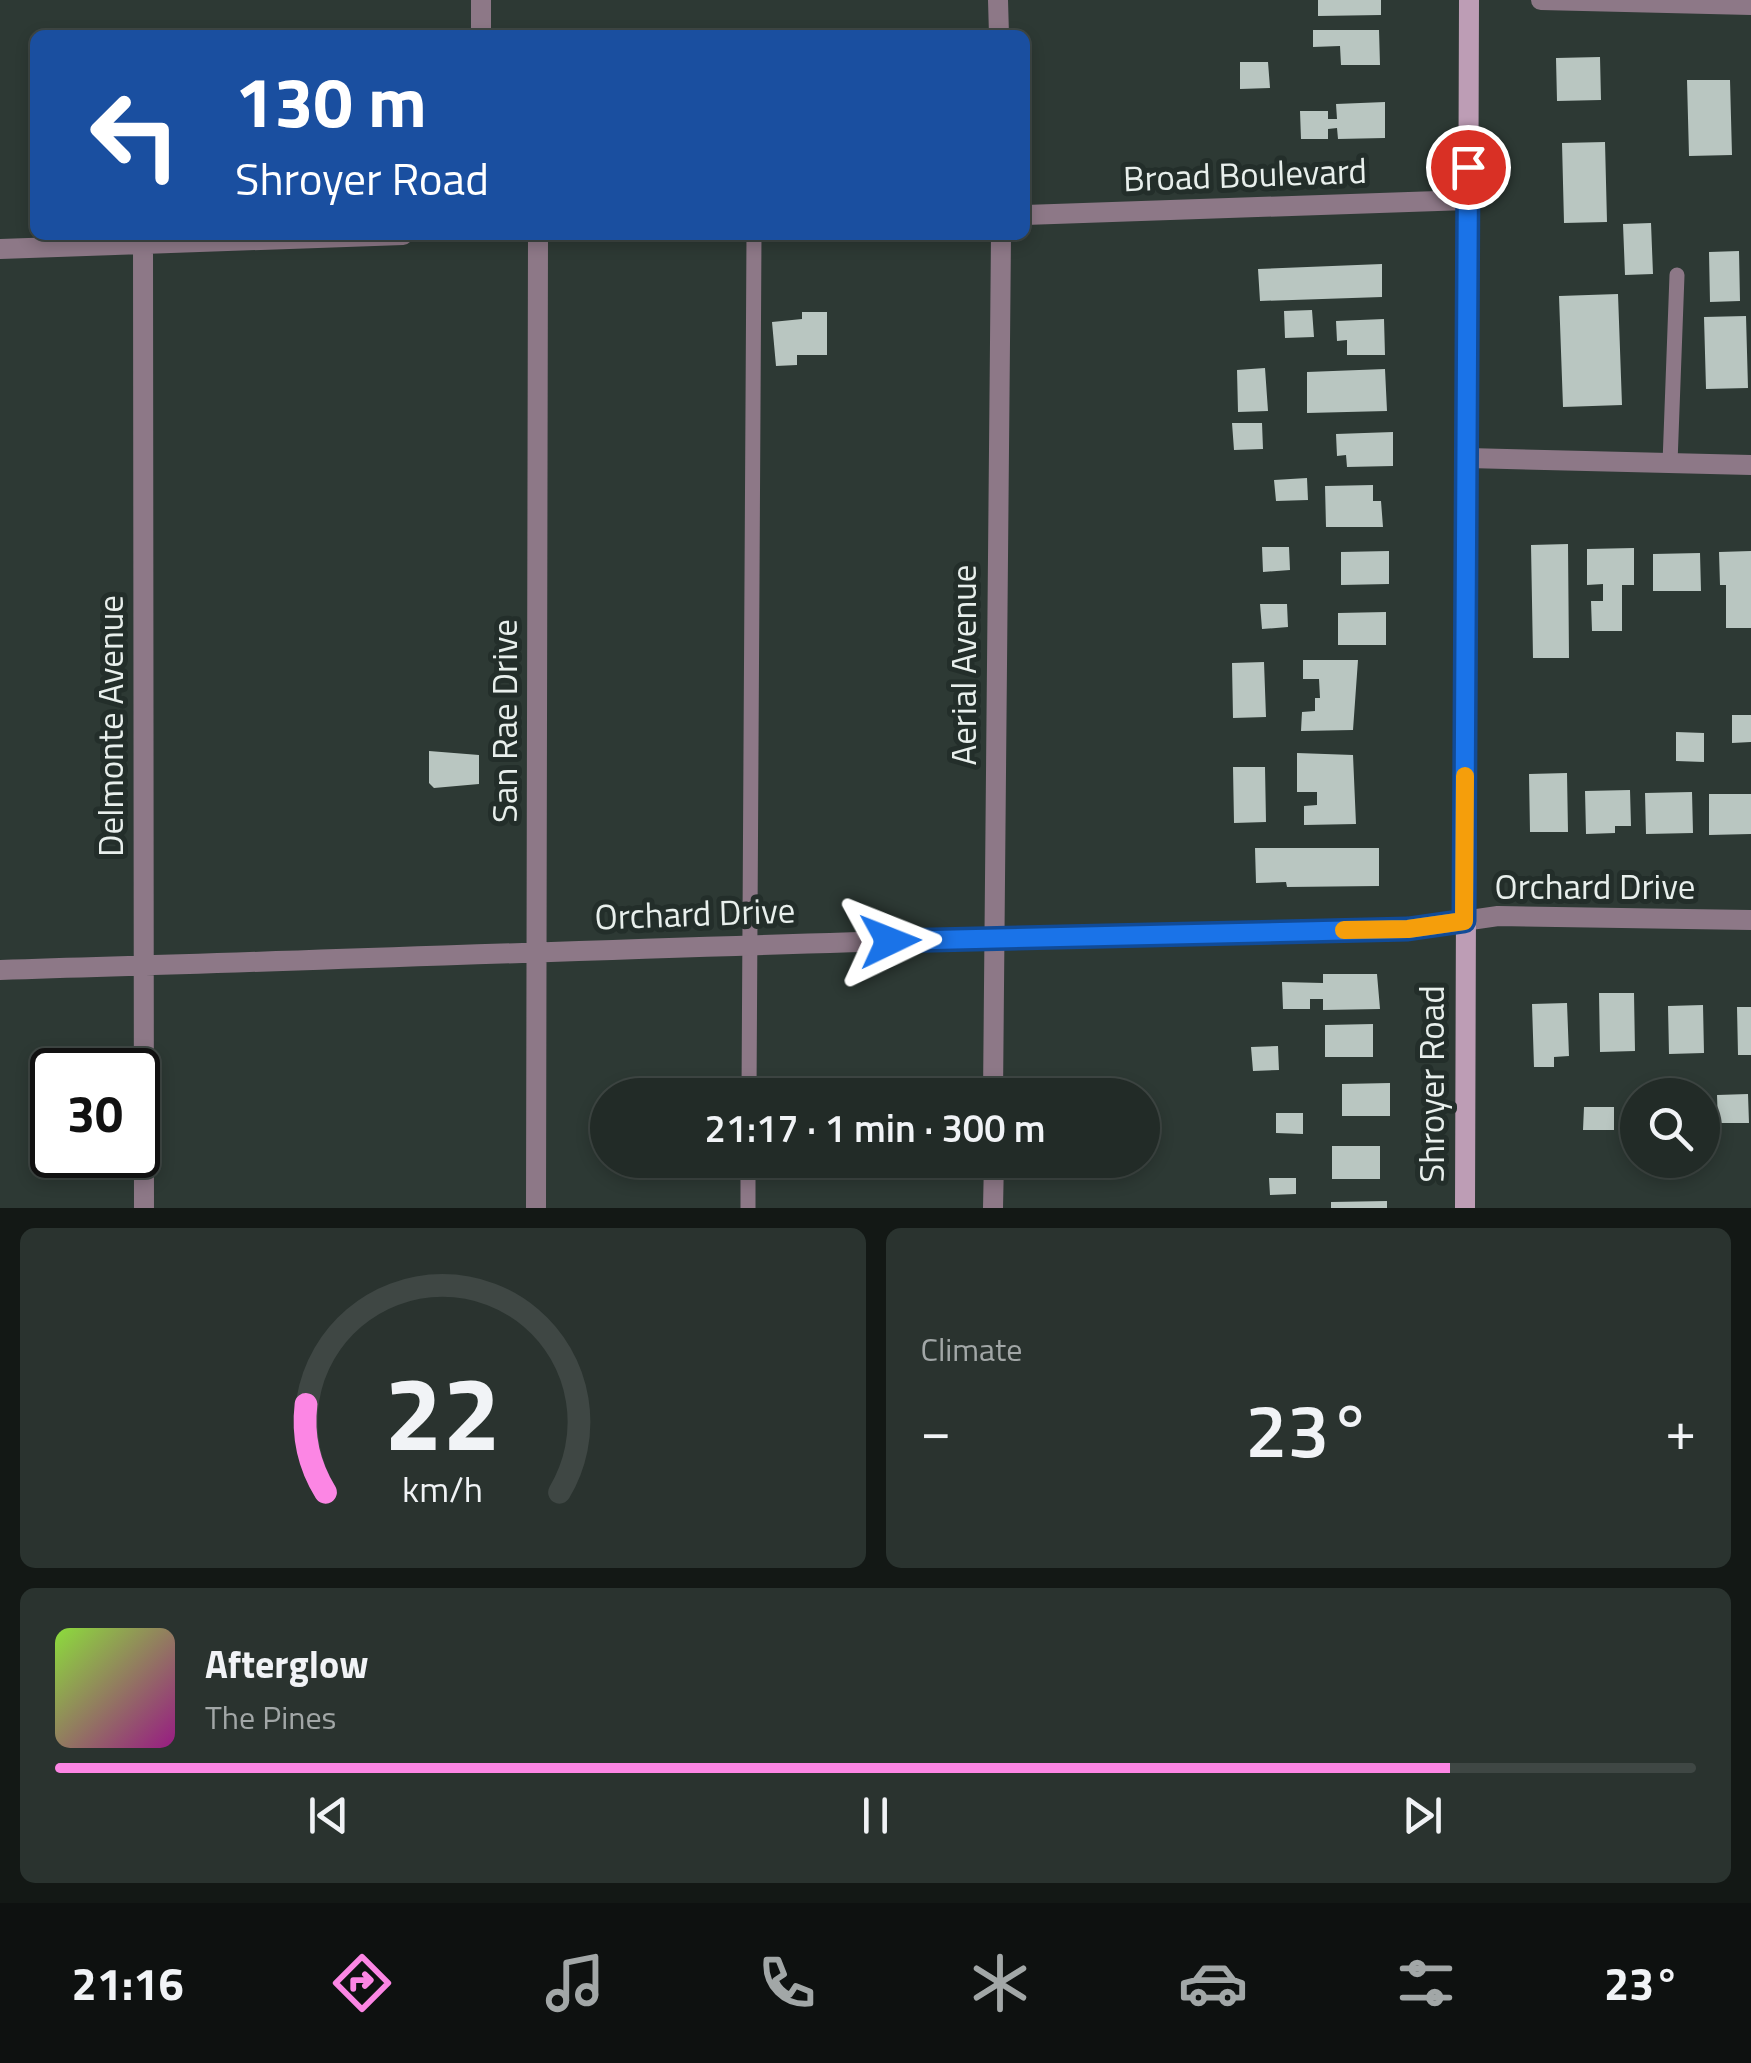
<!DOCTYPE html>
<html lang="en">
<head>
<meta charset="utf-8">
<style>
	:root { --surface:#222b27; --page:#2a332f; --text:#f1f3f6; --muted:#a2a7a7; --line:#3f4744; --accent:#fc86e4 }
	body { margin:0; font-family:"Titillium Web",sans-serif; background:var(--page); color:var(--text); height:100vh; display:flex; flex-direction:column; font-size:38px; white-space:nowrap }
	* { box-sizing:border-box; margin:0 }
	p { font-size:32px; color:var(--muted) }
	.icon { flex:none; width:55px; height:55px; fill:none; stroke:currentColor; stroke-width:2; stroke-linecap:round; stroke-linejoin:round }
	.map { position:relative; height:1208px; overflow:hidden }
	.drawer { display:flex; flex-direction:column; gap:20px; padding:20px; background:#131815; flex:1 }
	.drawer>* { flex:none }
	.top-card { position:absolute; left:30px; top:30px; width:1000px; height:210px; border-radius:15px; box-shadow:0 5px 15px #0003,0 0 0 2px var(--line); background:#1a4fa0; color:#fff; overflow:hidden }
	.fabs { position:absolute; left:1620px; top:1078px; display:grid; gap:20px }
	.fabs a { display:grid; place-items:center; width:100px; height:100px; border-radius:50%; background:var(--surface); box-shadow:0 5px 15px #0003,0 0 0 2px var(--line); font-size:50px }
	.speed { position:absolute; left:30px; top:1048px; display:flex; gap:20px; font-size:50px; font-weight:700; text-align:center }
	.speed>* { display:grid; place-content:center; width:130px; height:130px; border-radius:50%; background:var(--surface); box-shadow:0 5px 15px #0003,0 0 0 2px var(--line); line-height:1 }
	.speed .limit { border:5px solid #111; border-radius:15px; background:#fff; color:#111 }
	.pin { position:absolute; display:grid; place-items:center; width:85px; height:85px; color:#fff; margin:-42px; border:5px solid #fff; border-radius:50%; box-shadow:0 2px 10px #0007 }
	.me { position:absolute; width:110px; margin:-55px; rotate:88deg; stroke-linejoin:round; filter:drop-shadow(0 0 8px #0008) }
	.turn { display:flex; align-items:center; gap:35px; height:210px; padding:0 40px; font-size:45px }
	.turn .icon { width:130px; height:130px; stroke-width:2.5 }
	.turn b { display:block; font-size:70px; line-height:85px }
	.big { font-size:75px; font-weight:600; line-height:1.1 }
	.drawer .widget { flex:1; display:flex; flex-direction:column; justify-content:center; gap:15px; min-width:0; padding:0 35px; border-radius:15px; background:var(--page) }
	.drawer .dial { align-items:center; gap:0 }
	.dial svg { height:260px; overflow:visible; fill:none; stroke:var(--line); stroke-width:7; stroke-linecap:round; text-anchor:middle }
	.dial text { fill:var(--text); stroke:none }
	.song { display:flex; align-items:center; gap:30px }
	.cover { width:120px; height:120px; border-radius:15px; background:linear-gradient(135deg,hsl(90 70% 55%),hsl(310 70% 35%)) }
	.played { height:10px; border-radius:5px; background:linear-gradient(90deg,var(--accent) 85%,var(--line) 85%) }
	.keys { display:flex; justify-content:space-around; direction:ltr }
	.heat { display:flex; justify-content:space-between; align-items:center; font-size:55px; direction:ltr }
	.drawer .tiles { flex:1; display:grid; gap:20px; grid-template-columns:1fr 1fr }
	.widget:last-child { grid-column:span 2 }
	.trip { position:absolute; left:590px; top:1078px; width:570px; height:100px; border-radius:50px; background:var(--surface); box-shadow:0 5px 15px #0003,0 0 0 2px var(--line); font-weight:600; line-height:100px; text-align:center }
	.tab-bar { display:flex; height:160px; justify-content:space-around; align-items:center; background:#0e1110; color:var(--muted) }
	.tab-bar .icon { width:70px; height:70px }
	.tab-bar .current { color:var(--accent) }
	.tab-bar b { font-size:45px; color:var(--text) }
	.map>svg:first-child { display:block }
	.building { fill:#b9c6c1 }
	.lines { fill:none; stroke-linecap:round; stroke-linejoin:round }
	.lane { stroke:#8d7887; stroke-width:15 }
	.street { stroke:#8d7887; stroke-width:20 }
	.secondary { stroke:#bd9db5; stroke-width:20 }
	.route-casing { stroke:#114b97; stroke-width:25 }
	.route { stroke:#1a73e8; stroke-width:18 }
	.slow { stroke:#f59e0b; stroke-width:18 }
	.labels { text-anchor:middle; stroke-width:10; stroke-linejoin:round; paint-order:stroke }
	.street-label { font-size:35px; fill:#e8efec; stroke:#232e2a }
</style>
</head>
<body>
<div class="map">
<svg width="1751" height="1208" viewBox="0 0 1751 1208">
	<rect width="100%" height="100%" fill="#2d3934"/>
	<path class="building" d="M 1318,0 L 1381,0 L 1381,15 L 1318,16 Z
		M 1313,30 L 1379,30 L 1380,65 L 1341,65 L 1340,46 L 1313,47 Z
		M 1600,57 L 1601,100 L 1557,101 L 1556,58 Z
		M 1240,62 L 1268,62 L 1270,88 L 1240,89 Z
		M 1687,80 L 1730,80 L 1732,155 L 1689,156 Z
		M 1385,102 L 1385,138 L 1338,139 L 1337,128 L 1328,129 L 1328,139 L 1301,139 L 1300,111 L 1328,111 L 1328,119 L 1337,119 L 1336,104 Z
		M 1605,142 L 1607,222 L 1564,223 L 1562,143 Z
		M 1651,223 L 1653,274 L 1625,275 L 1623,224 Z
		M 1739,251 L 1740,301 L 1710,302 L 1709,252 Z
		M 1382,264 L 1382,297 L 1260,301 L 1258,269 Z
		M 1618,294 L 1622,405 L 1563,407 L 1559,296 Z
		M 1312,310 L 1314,337 L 1285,338 L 1284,311 Z
		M 802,312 L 827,312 L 827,355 L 797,355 L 797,365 L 776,366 L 772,322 L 802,319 Z
		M 1746,316 L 1748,388 L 1706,389 L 1704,317 Z
		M 1384,319 L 1385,355 L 1347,355 L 1347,340 L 1337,341 L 1336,321 Z
		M 1265,368 L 1268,411 L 1238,412 L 1237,370 Z
		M 1385,369 L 1387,411 L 1307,413 L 1307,372 Z
		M 1232,423 L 1262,423 L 1263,449 L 1234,450 Z
		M 1393,432 L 1393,466 L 1347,467 L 1346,455 L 1337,456 L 1336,434 Z
		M 1307,478 L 1308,500 L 1276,501 L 1274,480 Z
		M 1373,485 L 1373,501 L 1381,501 L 1383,527 L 1326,527 L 1325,486 Z
		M 1568,544 L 1569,658 L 1533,658 L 1531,545 Z
		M 1262,547 L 1289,547 L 1290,570 L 1263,572 Z
		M 1634,548 L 1634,585 L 1622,585 L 1622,631 L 1592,631 L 1591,601 L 1603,601 L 1603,584 L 1587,585 L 1587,549 Z
		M 1389,551 L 1389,584 L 1341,585 L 1341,552 Z
		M 1751,551 L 1751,628 L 1726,628 L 1726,585 L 1720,585 L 1719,552 Z
		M 1700,553 L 1701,591 L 1653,591 L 1653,554 Z
		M 1260,604 L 1287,604 L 1288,627 L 1262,629 Z
		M 1386,612 L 1386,645 L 1338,645 L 1338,613 Z
		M 1303,660 L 1358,660 L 1353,730 L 1301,731 L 1302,712 L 1315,711 L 1315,698 L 1320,698 L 1319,679 L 1303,679 Z
		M 1264,662 L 1266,717 L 1233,718 L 1232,663 Z
		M 1732,715 L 1751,715 L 1751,742 L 1732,743 Z
		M 1676,732 L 1704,733 L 1704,762 L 1676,761 Z
		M 429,751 L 479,755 L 479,784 L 434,788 L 429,783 Z
		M 1297,753 L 1353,755 L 1356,824 L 1304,825 L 1304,806 L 1317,805 L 1317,792 L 1297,792 Z
		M 1233,767 L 1265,767 L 1266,822 L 1234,823 Z
		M 1567,773 L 1568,832 L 1530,832 L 1529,774 Z
		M 1630,790 L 1631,826 L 1615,826 L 1615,833 L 1586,834 L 1585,791 Z
		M 1692,792 L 1693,833 L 1646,834 L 1645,793 Z
		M 1709,794 L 1751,794 L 1751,834 L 1709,835 Z
		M 1255,848 L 1379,848 L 1379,886 L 1287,887 L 1286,882 L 1256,883 Z
		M 1323,974 L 1377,974 L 1380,1009 L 1323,1010 L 1323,999 L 1310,999 L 1310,1009 L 1283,1009 L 1282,982 L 1323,983 Z
		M 1599,993 L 1634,993 L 1635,1051 L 1600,1052 Z
		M 1567,1003 L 1569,1056 L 1554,1057 L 1554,1067 L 1534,1067 L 1532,1004 Z
		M 1703,1005 L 1704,1053 L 1669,1054 L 1668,1006 Z
		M 1737,1007 L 1751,1007 L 1751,1055 L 1738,1055 Z
		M 1373,1024 L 1373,1057 L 1325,1057 L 1325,1025 Z
		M 1278,1046 L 1279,1070 L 1253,1071 L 1251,1047 Z
		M 1390,1083 L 1390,1116 L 1342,1116 L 1342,1084 Z
		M 1748,1094 L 1749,1123 L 1718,1123 L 1717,1095 Z
		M 1584,1107 L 1614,1107 L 1614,1130 L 1583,1130 Z
		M 1276,1113 L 1303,1113 L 1303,1134 L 1276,1133 Z
		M 1332,1146 L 1380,1146 L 1380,1179 L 1332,1179 Z
		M 1269,1178 L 1296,1178 L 1296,1194 L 1270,1195 Z
		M 1387,1201 L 1387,1208 L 1331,1208 L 1331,1202 Z"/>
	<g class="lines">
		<path class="lane" d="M 1670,463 L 1677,275
			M 749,1095 L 754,235
			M 748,1208 L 748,1160"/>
		<path class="street" d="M 998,0 L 999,35
			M 1541,0 L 1751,5
			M 481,35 L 481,0
			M 1025,215 L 1467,200
			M 143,244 L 144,1208
			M 0,249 L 403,235
			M 1468,458 L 1751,465
			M 0,970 C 469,956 938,936 1408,929 L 1498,916 L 1751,920
			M 993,1095 L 1001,235
			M 536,1208 L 538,235
			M 993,1208 L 994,1160"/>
		<path class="secondary" d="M 1465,1208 L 1469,0"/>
	</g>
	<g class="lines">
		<defs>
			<path id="route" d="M 890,941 L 1408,929 L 1464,921 L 1468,167"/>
		</defs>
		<use href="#route" class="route-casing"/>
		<use href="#route" class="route"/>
		<path class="slow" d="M 1344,930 L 1408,929 L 1464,921 L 1465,776"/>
	</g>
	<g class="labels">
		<g class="street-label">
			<text transform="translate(1245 175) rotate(-2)" y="12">Broad Boulevard</text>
			<text transform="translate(964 665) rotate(-90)" y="12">Aerial Avenue</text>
			<text transform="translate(505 721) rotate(-90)" y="12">San Rae Drive</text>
			<text transform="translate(111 726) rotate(-90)" y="12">Delmonte Avenue</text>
			<text x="1595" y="899">Orchard Drive</text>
			<text transform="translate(695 914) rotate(-2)" y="12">Orchard Drive</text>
			<text transform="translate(1432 1084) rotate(-90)" y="12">Shroyer Road</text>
		</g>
	</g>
</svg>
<div class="fabs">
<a><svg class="icon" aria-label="search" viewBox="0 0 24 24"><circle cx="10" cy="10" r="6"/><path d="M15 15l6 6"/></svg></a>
</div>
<div class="speed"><div class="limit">30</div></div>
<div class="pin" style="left:1468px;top:167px;background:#d93025"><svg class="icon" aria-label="arrive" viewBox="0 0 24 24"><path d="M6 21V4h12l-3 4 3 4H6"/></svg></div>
<svg class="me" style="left:890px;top:941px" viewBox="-20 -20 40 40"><path d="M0-17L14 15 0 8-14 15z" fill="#1a73e8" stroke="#fff" stroke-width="4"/></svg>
<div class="trip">21:17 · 1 min · 300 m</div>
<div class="top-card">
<div class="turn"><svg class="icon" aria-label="left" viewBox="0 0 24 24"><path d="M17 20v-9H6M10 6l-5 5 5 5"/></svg><div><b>130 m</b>Shroyer Road</div></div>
</div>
</div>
<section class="drawer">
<div class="tiles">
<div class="widget dial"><svg viewBox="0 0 100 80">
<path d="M14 69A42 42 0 1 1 86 69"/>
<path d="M14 69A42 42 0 0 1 8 42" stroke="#fc86e4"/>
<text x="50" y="56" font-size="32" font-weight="700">22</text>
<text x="50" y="72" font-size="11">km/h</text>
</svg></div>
<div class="widget"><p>Climate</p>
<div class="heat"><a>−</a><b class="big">23°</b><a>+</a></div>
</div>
<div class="widget">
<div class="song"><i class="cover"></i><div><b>Afterglow</b><p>The Pines</p></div></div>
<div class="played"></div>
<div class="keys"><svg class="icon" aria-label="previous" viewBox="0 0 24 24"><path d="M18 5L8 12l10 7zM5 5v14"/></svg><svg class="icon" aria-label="pause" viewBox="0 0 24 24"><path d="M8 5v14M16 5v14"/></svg><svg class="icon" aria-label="next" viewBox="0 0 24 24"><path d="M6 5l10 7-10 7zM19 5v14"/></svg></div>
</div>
</div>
</section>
<nav class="tab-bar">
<b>21:16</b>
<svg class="icon current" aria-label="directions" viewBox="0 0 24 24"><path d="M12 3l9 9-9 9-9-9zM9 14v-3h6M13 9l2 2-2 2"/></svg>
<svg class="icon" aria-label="music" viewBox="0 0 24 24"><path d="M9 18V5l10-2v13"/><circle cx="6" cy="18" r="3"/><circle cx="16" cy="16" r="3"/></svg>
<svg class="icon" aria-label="phone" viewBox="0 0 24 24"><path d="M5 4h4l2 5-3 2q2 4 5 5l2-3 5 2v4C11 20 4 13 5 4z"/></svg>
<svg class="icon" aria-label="climate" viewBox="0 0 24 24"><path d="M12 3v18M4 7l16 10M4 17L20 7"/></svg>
<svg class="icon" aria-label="car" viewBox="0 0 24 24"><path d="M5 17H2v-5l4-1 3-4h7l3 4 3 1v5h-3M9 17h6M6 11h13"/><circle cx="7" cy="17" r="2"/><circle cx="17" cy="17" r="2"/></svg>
<svg class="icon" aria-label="filters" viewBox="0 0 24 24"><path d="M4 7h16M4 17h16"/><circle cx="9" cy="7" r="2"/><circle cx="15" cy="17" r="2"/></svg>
<b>23°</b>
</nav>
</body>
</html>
